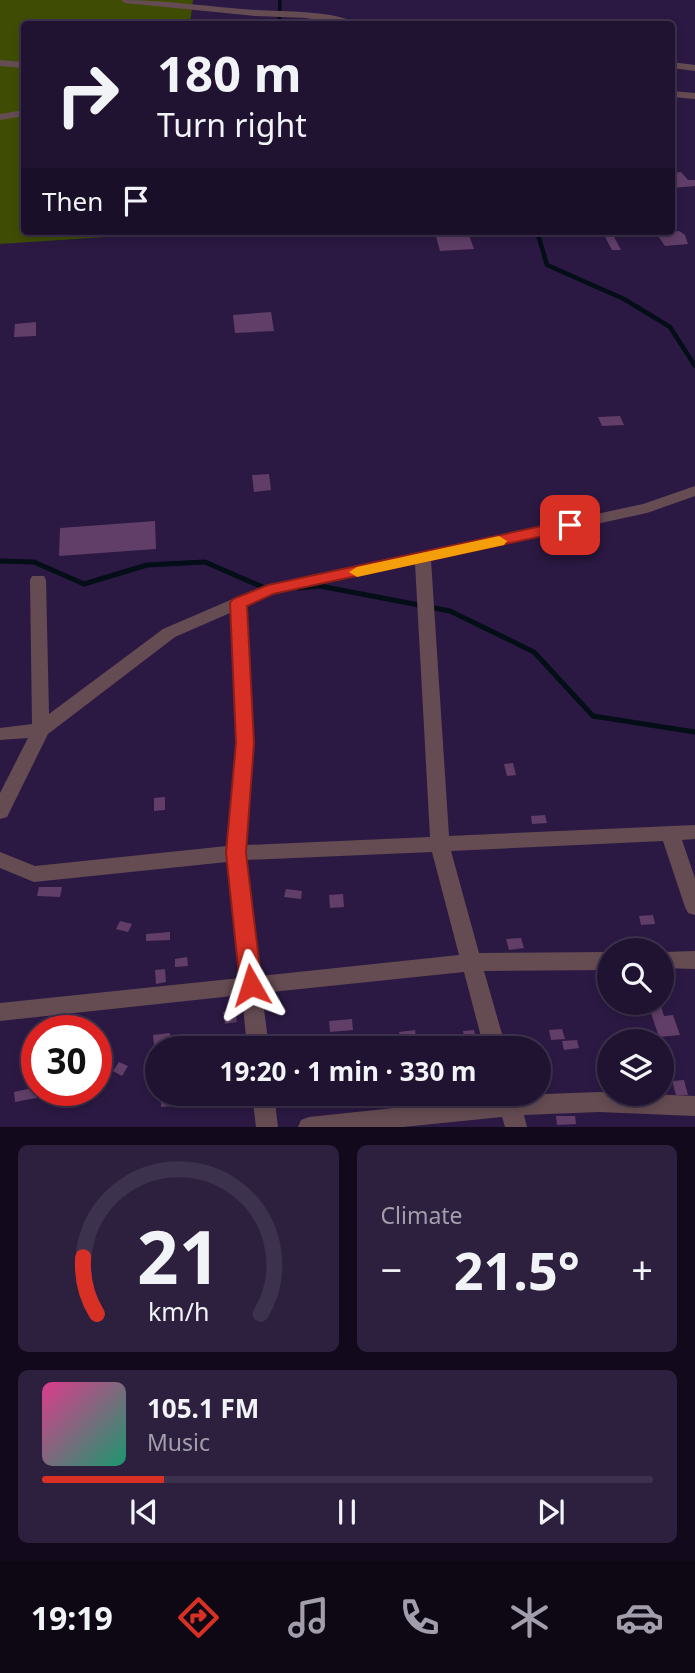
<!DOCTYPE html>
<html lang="en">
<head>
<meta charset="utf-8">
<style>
	:root { --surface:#201332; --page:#2d203e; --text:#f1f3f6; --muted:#a29eac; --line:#3d324d; --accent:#d93025 }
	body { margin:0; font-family:"Noto Sans",sans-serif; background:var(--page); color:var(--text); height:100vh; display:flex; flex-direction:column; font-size:26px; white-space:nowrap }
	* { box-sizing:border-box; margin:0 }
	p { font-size:23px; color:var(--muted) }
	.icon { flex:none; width:38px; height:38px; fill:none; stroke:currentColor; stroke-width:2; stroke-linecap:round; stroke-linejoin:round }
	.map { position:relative; height:1127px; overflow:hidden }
	.panel { display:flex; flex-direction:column; gap:18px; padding:18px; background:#120a1c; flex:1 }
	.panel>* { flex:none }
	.guide { position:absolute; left:21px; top:21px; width:654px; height:214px; border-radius:7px; box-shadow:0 4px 10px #0003,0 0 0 2px var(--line); background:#201332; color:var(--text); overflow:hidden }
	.buttons { position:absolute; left:597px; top:938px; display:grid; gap:14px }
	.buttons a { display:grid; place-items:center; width:77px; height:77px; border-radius:50%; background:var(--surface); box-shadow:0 4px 10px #0003,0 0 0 2px var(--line); font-size:35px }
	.speed { position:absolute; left:21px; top:1015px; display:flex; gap:14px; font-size:35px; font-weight:700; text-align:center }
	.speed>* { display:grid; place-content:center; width:91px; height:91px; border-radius:50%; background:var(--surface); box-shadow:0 4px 10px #0003,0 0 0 2px var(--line); line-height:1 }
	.speed .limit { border:10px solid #d22; background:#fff; color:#111 }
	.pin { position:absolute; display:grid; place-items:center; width:60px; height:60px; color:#fff; margin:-30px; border-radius:14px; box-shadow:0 4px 10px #0006 }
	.me { position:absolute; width:77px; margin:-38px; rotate:354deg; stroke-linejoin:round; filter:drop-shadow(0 0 5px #0008) }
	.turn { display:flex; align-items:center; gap:24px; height:147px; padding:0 21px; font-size:32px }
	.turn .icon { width:91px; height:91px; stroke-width:2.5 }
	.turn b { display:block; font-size:49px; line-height:60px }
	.then { display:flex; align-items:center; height:66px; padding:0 21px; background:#0003; gap:14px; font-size:26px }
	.big { font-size:52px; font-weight:700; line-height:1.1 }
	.panel .tile { flex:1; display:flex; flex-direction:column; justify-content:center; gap:10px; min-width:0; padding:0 24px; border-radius:10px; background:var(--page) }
	.panel .dial { align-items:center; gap:0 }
	.dial svg { height:182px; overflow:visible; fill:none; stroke:var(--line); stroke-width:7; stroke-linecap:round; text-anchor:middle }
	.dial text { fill:var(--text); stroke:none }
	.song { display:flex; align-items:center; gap:21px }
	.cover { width:84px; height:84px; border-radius:10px; background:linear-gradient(135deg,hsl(330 70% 55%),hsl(160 70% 35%)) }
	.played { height:7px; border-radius:4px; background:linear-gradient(90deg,var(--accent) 20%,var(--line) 20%) }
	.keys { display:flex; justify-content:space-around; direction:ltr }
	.heat { display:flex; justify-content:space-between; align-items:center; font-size:38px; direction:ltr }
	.panel .tiles { flex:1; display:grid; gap:18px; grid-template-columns:1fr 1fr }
	.tile:last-child { grid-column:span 2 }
	.trip { position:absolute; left:145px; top:1036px; width:406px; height:70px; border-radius:35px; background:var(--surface); box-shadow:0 4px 10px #0003,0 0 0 2px var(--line); font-weight:700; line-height:70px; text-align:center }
	.menu { display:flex; height:112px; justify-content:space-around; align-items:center; background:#0d0814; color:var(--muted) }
	.menu .icon { width:49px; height:49px }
	.menu .current { color:var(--accent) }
	.menu b { font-size:32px; color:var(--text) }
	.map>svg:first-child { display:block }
	.green { fill:#3f4d04 }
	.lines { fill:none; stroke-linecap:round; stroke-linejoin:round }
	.stream-far2 { stroke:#030e17; stroke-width:3.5 }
	.stream-far1 { stroke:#030e17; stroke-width:4.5 }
	.stream { stroke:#030e17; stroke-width:5 }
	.building { fill:#603e67 }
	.minor { fill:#654c53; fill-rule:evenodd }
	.route { fill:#d93025; stroke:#8d1f18; stroke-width:2 }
	.slow { fill:#f59e0b }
</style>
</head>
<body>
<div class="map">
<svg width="695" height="1127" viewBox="0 0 695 1127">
	<rect width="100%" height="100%" fill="#2b1943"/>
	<path class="green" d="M 0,0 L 193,0 L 190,24 L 24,24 L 24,231 L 196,231 L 0,244 Z"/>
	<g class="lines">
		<path class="stream-far2" d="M 279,24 L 280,0"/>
		<path class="stream-far1" d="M 537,231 L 547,265 L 624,299 L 670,327 L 695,366"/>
		<path class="stream" d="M 0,561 L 34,562 L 84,584 L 147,565 L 205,562 L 267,589
			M 298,588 L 320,586 L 450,611 L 534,652 L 593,716 L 695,732"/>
	</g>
	<path class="building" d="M 681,172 L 688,180 L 695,180 L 695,186 L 672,188 L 672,173 Z
		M 602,231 L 611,231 L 621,250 L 612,250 Z
		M 679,231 L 685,235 L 688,244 L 665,246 L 656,233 Z
		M 468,232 L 474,249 L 440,251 L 435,233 Z
		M 271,312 L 274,331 L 235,333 L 233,315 Z
		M 36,322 L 36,336 L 14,337 L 15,324 Z
		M 620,416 L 624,425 L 602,426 L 598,417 Z
		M 269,474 L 271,490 L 254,492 L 252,475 Z
		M 155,521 L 156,549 L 59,556 L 60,528 Z
		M 513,763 L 516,775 L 507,776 L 504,764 Z
		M 165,797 L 165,810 L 154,811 L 154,798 Z
		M 545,815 L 547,823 L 532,824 L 531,816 Z
		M 39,887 L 62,887 L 60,897 L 37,896 Z
		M 286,889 L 302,891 L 301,899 L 284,897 Z
		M 343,894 L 344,907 L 330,908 L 329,895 Z
		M 653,915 L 655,924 L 641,925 L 639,916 Z
		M 120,921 L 132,924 L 128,932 L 116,929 Z
		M 170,932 L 170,940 L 146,941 L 146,934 Z
		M 521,938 L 524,948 L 509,950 L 506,939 Z
		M 187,957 L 188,966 L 175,967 L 175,959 Z
		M 165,969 L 166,982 L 156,984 L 155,970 Z
		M 661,1006 L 664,1016 L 673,1015 L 680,1035 L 659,1037 L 649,1007 Z
		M 235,1010 L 237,1022 L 225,1024 L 223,1012 Z
		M 352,1019 L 353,1030 L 330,1032 L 329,1021 Z
		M 562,1029 L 565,1039 L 551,1040 L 549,1030 Z
		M 415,1030 L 417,1045 L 402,1046 L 399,1032 Z
		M 474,1030 L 476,1040 L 465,1041 L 463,1031 Z
		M 170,1033 L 171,1042 L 154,1045 L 153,1035 Z
		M 577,1040 L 579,1048 L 564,1050 L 562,1041 Z
		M 119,1062 L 128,1066 L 122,1076 L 113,1071 Z
		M 684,1080 L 688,1095 L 676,1095 L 672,1081 Z
		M 37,1087 L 41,1097 L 15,1102 L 14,1092 Z
		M 175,1097 L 175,1106 L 161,1107 L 161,1098 Z
		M 556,1116 L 575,1116 L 576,1124 L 557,1125 Z"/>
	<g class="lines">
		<path class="minor" d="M 121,0 C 166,0 211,7 256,10 C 283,12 336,10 358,24 L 341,24 L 306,18 L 255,16 L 125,3 Z
			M 0,60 L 24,62 L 24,68 L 0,66 Z
			M 672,62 L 695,65 L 695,71 L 672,68 Z
			M 672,91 L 695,93 L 695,99 L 672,97 Z
			M 24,110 L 24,116 L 0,120 L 0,114 Z
			M 695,486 L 695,496 L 647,513 L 431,560 L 449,836 L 695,825 L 695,839 L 682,840 L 695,878 L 695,915 L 688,913 L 685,907 L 663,841 L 451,851 L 479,953 L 609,952 L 609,970 L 484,971 L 506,1048 L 484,1048 L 464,972 L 262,993 L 269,1048 L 247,1048 L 242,995 L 0,1021 L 0,1003 L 240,978 L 227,862 L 34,882 L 0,868 L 0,852 L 35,866 L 227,846 L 236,743 L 230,613 L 175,637 L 48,734 L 7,817 L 0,819 L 0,793 L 28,738 L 0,740 L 0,728 L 32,724 L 30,580 L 32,576 L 44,576 L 46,580 L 49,714 L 163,629 L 263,586 L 643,504 ZM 415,563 L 430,837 L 246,845 L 254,743 L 246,606 L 273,594 ZM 432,852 L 459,955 L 260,976 L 246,860 Z
			M 695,951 L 695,969 L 662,968 L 662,952 Z
			M 599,1092 L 695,1096 L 695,1116 L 599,1112 L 524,1115 L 527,1127 L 505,1127 L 502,1117 L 403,1127 L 298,1127 L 301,1120 L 309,1117 L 498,1097 L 497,1094 L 519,1095 Z
			M 252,1094 L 274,1094 L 278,1127 L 256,1127 Z"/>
	</g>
	<path class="route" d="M 570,520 L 575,522 L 577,525 L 575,529 L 273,594 L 247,606 L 254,743 L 246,853 L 262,985 L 258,992 L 251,994 L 243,992 L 240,985 L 226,853 L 236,743 L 230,603 L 233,599 L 268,585 Z"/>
	<path class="slow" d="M 499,536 L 507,541 L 504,545 L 357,577 L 349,572 L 357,567 Z"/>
</svg>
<div class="buttons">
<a><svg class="icon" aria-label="search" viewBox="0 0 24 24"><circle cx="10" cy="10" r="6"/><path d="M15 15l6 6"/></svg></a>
<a><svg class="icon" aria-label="layers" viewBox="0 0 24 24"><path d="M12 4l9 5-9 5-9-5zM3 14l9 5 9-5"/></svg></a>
</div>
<div class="speed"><div class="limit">30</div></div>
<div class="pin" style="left:570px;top:525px;background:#d93025"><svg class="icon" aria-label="arrive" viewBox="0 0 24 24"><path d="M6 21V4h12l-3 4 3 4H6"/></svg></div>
<svg class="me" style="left:251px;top:985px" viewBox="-20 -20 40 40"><path d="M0-17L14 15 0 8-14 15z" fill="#d93025" stroke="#fff" stroke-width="4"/></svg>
<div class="trip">19:20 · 1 min · 330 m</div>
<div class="guide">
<div class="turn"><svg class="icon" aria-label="right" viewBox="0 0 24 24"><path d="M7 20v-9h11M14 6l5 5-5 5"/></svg><div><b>180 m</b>Turn right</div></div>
<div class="then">Then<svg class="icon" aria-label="arrive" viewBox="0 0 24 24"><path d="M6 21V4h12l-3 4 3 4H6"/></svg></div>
</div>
</div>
<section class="panel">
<div class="tiles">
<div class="tile dial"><svg viewBox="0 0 100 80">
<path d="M14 69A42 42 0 1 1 86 69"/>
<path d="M14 69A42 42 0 0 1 8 44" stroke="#d93025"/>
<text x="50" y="56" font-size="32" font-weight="700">21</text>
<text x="50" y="72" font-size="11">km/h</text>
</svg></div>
<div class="tile"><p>Climate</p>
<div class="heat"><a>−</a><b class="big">21.5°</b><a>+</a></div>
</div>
<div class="tile">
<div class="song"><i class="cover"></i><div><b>105.1 FM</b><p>Music</p></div></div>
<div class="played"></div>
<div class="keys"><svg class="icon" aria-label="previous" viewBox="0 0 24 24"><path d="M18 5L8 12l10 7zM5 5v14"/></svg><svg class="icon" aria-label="pause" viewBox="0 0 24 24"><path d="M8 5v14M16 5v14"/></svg><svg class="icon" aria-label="next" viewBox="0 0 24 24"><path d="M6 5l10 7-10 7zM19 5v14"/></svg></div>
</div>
</div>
</section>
<nav class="menu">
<b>19:19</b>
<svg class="icon current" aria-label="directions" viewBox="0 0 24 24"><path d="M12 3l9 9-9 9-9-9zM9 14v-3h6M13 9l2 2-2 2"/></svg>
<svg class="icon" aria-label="music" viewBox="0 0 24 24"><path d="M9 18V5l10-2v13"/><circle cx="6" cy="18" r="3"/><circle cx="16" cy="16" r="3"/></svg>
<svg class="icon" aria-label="phone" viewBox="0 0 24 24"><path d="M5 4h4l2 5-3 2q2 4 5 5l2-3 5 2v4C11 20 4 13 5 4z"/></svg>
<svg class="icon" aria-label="climate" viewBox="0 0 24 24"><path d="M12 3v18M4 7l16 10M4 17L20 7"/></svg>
<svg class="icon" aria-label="car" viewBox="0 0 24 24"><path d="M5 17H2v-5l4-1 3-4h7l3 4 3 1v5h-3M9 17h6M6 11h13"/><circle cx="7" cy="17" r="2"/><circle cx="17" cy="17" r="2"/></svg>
</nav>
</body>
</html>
